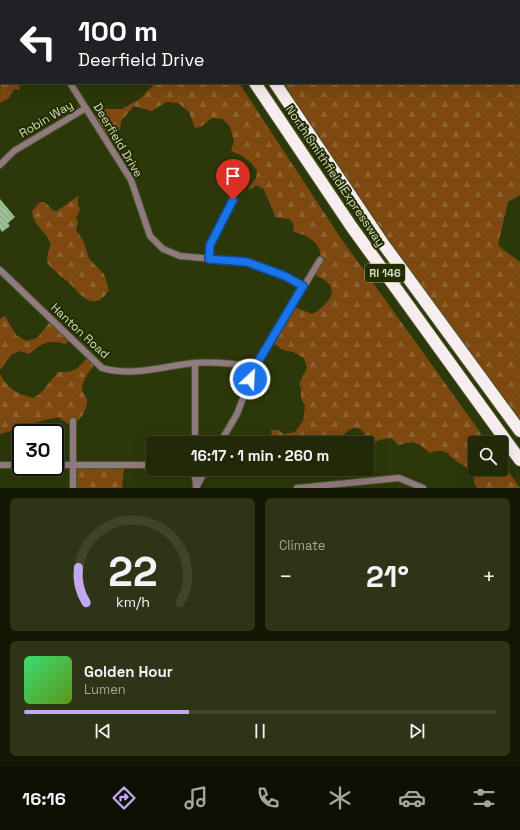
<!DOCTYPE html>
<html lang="en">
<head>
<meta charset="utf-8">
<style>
	:root { --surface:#212908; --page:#2d3516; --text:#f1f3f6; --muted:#a2a69c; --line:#3e4529; --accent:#c4a7f1 }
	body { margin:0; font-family:"Space Grotesk",sans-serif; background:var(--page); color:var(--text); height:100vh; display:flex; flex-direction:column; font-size:15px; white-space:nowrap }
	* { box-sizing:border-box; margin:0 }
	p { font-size:13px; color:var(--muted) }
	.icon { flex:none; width:22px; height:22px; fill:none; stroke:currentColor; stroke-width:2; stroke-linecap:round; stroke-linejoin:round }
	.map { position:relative; height:488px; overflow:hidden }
	.panel { display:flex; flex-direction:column; gap:10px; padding:10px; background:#121704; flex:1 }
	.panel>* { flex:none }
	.hud { position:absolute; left:0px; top:0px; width:520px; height:84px; box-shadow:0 4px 16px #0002,0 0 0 1px var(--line); background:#202124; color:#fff; overflow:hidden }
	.buttons { position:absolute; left:468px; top:436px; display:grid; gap:8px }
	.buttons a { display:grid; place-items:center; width:40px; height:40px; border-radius:4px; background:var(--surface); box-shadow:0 4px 16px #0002,0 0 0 1px var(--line); font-size:20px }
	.speed { position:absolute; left:12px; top:424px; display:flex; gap:8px; font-size:20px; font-weight:700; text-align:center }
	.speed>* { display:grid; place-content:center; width:52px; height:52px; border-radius:50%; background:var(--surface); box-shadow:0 4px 16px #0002,0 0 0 1px var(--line); line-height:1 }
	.speed .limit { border:2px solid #111; border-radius:6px; background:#fff; color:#111 }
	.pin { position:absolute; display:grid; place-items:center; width:34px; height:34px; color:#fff; margin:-41px -17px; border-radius:50% 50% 50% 0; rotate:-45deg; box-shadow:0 0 4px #0007 }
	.pin .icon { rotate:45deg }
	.me { position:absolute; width:44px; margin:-22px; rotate:25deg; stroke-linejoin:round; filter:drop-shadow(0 0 3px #0008) }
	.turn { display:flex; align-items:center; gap:14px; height:84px; padding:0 12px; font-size:18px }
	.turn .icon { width:52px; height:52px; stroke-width:2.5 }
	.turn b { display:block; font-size:28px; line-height:34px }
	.big { font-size:30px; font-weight:600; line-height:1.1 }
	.panel .tile { flex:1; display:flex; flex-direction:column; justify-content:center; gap:6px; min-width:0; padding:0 14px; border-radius:6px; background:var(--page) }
	.panel .dial { align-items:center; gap:0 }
	.dial svg { height:104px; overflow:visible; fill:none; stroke:var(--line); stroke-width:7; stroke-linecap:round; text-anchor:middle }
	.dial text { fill:var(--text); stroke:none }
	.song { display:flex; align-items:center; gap:12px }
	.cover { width:48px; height:48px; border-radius:6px; background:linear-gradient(135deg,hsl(140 70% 55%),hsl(90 70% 35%)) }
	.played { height:4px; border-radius:2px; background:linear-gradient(90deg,var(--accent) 35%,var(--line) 35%) }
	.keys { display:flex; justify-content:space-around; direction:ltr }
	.heat { display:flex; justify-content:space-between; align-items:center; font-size:22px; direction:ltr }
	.panel .tiles { flex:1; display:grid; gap:10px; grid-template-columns:1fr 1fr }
	.tile:last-child { grid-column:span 2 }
	.trip { position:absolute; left:146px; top:436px; width:228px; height:40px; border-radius:4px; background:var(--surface); box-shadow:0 4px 16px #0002,0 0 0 1px var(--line); font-weight:600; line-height:40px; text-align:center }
	.menu { display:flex; height:64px; justify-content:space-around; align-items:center; background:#0d1003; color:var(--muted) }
	.menu .icon { width:28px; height:28px }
	.menu .current { color:var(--accent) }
	.menu b { font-size:18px; color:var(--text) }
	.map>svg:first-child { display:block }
	.forest { fill:url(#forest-firs) }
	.building { fill:url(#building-back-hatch) }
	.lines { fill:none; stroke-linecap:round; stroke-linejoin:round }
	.street-casing { stroke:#4a552b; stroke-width:8 }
	.highway-casing { stroke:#4a552b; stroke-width:14 }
	.street { stroke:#917a7f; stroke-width:6 }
	.highway { stroke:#f7ecee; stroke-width:12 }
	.route-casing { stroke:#114b97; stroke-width:10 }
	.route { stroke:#1a73e8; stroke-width:7 }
	.labels { text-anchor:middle; stroke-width:4; stroke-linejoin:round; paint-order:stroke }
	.shield { fill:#232d00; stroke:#9ea788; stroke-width:1 }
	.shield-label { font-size:11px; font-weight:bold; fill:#d3dbc3 }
	.street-label { font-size:12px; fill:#d3dbc3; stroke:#232d00 }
</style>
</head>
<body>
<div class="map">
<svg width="520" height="488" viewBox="0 0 520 488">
	<defs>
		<pattern id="forest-firs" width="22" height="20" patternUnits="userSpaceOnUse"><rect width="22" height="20" fill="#7e4910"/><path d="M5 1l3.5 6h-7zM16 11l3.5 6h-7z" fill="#8f6331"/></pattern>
		<pattern id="building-back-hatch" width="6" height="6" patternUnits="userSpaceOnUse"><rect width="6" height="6" fill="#9cbf98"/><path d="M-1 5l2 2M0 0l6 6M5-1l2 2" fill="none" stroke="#85a080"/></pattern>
	</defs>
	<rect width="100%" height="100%" fill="#2c370a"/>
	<path class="forest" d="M 229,0 L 520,0 L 520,195 L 508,202 L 498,244 L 501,248 L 520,262 L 520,419 L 494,384 L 486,376 L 387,238 L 318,135 L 314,137 L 278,83 L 519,83 L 519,1 Z
		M 1,54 L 1,83 L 19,83 L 20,90 L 14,89 L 9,98 L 0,103 Z
		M 155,83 L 239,83 L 340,237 L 488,443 L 475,443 L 475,469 L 501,469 L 501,461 L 520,488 L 477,488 L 474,483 L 474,473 C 469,469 466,467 461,464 C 448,456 447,446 430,453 L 420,445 L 412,442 L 398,445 L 393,439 C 382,438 377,440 369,446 C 365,423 348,422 339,443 L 270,443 L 272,439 L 271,430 L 279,430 L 284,434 L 295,432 L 303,421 L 305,406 L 301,398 L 301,388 L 299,384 L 307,368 L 304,358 L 293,352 L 283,350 L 270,341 L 292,306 L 312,314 C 321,310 340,294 328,283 C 324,279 317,276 312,273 C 314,269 319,263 320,259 C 323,243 306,234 293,232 L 294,224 L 289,219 L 275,217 C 273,206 267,200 264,189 L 256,185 L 252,189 L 248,189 L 256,178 L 257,171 C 252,162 241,154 231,151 L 234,141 L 230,127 L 223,119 L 212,118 L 202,126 L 195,128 L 189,112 L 178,103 L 166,102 L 152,111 L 134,106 L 121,121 L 120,130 L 105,138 L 93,120 L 105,109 L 122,109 L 141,98 Z
		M 78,196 L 78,205 L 80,210 L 76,218 L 78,222 L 76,230 L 83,240 L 89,259 L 104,274 L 109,290 C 93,314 82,295 68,282 C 61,276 53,270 47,263 L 48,252 L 51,245 C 47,231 33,226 32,211 L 40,202 L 45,202 L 53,211 L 57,211 Z
		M 5,316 L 16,335 L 26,341 L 37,338 L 54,317 L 72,339 L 65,344 C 47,339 44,343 29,354 L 19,351 L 11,355 L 0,370 L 0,319 Z
		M 90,354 L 97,361 C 90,370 83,378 82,389 C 82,394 86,396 87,400 C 88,410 79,422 71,426 L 58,417 L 22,426 L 18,429 L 0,434 L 0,374 C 9,390 16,393 33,398 L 40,394 L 58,372 C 77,373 79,367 90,354 Z
		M 74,467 L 124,468 L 122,488 L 73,488 Z"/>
	<path class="building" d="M 0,199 L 15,217 L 8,223 L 10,226 L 2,232 L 0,229 Z"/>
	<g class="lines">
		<defs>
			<path id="street" d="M 16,0 L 16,1
				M 70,83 L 131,180 L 150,236 L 163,249 L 180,256 L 247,262 L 285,276 L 303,286
				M 0,165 L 14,151 L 86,108
				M 209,259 L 210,245 L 233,200
				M 0,270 L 102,368 C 133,377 163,366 194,363 C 211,361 230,364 247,365 L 255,367
				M 73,421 L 73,488
				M 195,443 L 195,363
				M 220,443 L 237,414 L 255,367 L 320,260
				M 0,465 L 21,465
				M 55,465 L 153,465
				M 194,469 L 196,485
				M 196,488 L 206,469
				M 297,488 L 399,478 L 423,488"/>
			<path id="highway" d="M 200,0 L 201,1
				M 220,0 L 220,1
				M 255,83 L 351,226 L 520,460
				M 275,83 L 384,245 L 520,431"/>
		</defs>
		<use href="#street" class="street-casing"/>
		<use href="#highway" class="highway-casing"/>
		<use href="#street" class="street"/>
		<use href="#highway" class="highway"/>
	</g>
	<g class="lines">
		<defs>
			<path id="route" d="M 233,200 L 210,245 L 209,259 L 247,262 L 285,276 L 303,286 L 255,367 L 250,379"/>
		</defs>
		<use href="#route" class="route-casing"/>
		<use href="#route" class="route"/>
	</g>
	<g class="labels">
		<rect class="shield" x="365" y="264" width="40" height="18" rx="3"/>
		<g class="shield-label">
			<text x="385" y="277">RI 146</text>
		</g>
		<g class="street-label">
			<text transform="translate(46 119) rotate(-31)" y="4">Robin Way</text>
			<text transform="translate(118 140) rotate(59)" y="4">Deerfield Drive</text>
			<text transform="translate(335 176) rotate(56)" y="4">North Smithfield Expressway</text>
			<text transform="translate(80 331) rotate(43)" y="4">Hanton Road</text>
		</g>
	</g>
</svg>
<div class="buttons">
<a><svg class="icon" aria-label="search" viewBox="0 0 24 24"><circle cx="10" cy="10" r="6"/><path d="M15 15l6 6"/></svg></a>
</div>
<div class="speed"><div class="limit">30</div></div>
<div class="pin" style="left:233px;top:200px;background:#d93025"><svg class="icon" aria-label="arrive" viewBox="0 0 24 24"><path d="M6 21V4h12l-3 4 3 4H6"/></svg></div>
<svg class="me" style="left:250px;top:379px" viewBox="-20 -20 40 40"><circle r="17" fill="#1a73e8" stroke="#fff" stroke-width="3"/><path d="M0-11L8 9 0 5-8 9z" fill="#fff"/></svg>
<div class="trip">16:17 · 1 min · 260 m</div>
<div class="hud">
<div class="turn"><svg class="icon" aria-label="left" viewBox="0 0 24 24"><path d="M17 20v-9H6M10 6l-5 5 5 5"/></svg><div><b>100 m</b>Deerfield Drive</div></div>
</div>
</div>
<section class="panel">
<div class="tiles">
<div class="tile dial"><svg viewBox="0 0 100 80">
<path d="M14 69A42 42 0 1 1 86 69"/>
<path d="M14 69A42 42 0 0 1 8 42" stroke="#c4a7f1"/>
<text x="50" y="56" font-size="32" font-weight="700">22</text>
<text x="50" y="72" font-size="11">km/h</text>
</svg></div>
<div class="tile"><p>Climate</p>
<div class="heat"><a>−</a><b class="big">21°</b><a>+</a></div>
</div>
<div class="tile">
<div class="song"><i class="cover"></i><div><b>Golden Hour</b><p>Lumen</p></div></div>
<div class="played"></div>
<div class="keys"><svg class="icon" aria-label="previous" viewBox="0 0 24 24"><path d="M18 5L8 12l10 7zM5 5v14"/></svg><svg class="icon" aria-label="pause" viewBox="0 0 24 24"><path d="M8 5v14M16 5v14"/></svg><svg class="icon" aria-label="next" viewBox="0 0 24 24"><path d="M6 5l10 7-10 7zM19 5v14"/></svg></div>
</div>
</div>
</section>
<nav class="menu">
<b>16:16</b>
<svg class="icon current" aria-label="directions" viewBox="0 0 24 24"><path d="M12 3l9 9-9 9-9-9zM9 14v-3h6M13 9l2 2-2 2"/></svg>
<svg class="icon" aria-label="music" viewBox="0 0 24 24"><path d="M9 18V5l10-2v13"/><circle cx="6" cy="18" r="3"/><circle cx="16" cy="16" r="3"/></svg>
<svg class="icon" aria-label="phone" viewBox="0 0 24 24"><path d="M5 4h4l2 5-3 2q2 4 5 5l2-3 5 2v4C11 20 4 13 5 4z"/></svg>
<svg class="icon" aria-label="climate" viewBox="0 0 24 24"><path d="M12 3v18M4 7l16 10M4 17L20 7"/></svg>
<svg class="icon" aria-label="car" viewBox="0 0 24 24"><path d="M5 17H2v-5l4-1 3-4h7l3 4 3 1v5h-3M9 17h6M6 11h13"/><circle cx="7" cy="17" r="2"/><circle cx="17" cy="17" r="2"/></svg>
<svg class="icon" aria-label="filters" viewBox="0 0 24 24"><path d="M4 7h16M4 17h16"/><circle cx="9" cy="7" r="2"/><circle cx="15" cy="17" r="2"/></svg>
</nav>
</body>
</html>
